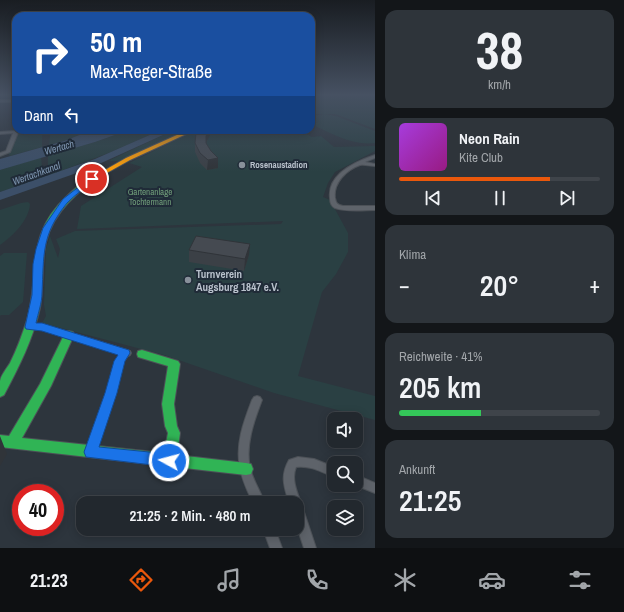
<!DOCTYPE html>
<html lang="de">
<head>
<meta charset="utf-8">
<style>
	:root { --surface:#22282e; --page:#2e343a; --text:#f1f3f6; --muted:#a2a6aa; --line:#3f444a; --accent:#ea580c }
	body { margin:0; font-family:"Archivo Narrow",sans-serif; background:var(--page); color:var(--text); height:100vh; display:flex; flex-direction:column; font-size:15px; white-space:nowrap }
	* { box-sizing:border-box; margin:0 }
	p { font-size:13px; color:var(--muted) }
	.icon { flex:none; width:22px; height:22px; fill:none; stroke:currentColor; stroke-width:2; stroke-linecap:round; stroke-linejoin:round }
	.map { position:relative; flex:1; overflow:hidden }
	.sheet { display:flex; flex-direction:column; gap:10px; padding:10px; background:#131619; width:249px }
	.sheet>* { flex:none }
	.banner { position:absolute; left:12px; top:12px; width:303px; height:122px; border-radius:12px; box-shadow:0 2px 10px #0003,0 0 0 1px var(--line); background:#1a4fa0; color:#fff; overflow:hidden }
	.fabs { position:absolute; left:327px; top:412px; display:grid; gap:8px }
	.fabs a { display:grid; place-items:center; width:36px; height:36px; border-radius:8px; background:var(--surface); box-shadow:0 2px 10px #0003,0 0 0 1px var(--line); font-size:20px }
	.speed { position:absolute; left:12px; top:484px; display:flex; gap:8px; font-size:20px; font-weight:700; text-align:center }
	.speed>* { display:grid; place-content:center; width:52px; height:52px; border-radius:50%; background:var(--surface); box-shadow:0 2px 10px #0003,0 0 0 1px var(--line); line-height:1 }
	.speed .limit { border:6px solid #d22; background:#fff; color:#111 }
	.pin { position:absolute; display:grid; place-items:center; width:34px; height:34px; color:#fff; margin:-17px; border:2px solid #fff; border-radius:50%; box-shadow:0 1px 4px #0007 }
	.me { position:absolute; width:44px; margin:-22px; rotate:277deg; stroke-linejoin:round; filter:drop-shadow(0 0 3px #0008) }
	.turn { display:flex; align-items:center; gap:14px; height:84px; padding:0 12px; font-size:18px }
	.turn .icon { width:52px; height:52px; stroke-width:2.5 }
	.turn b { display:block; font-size:28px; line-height:34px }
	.then { display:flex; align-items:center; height:38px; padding:0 12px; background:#0003; gap:8px; font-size:15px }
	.big { font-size:30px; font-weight:600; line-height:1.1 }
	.sheet .card { flex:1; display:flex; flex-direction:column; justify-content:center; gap:6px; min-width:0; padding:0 14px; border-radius:12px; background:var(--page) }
	.sheet .dial { align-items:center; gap:0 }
	.dial b { font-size:52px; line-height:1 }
	.song { display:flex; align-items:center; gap:12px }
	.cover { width:48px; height:48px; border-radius:6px; background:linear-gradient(135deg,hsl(280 70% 55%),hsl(310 70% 35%)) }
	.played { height:4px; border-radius:2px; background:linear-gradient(90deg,var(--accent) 75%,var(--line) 75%) }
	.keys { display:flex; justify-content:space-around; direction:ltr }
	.heat { display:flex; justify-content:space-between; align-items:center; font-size:22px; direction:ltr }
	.charge { height:6px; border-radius:3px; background:linear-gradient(90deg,#34c759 41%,var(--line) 0) }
	.trip { position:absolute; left:76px; top:496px; width:228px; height:40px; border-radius:12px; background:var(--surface); box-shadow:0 2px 10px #0003,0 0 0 1px var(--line); font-weight:600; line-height:40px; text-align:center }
	.tabs { display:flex; height:64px; justify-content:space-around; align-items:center; background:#0e1012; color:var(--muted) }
	.tabs .icon { width:28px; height:28px }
	.tabs .on { color:var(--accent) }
	.tabs b { font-size:18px; color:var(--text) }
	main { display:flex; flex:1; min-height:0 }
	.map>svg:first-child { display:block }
	.green { fill:#2a4043 }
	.water { fill:#3c4f68 }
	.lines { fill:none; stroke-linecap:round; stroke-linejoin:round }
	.street-casing { stroke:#4c5157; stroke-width:2 }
	.fast-casing { stroke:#4c5157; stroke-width:2 }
	.slow-casing { stroke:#4c5157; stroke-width:2 }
	.street { fill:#5e636a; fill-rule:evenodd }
	.fast { fill:#30b455; fill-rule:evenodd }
	.slow { fill:#ff9f0a; fill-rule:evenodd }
	.wall { fill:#3b4046 }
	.shaded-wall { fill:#303439 }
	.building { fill:#454a51; stroke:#303439 }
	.route { fill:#1a73e8; stroke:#114b97 }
	.poi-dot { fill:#88909a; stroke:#202b38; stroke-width:1.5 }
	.labels { text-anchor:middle; stroke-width:4; stroke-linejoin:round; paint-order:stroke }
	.far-poi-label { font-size:9px; font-weight:bold; fill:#b9c1cc; stroke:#202b38; text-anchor:start }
	.far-park-label { font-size:9px; fill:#709d79; stroke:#202b38 }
	.far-water-label { font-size:10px; font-style:italic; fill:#8098b3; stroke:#202b38 }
	.poi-label { font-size:11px; font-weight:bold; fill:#b9c1cc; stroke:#202b38; text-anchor:start }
</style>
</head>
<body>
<main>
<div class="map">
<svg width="375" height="548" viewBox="0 0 375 548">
	<rect width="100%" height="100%" fill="#2d353d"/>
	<path class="green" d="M 311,95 L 375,95 L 375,129 L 335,114 L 311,114 Z
		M 325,114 L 336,116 L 375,131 L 375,143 C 352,146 331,133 311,124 L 311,116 Z
		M 17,130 L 42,130 L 42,147 L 10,156 L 8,152 Z
		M 53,130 L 92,130 L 64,141 L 49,145 L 50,136 Z
		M 129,130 L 161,130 L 111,152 L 50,175 L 49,173 L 55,170 L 52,169 L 48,173 L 48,155 L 95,142 Z
		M 174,130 L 192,130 L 119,161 L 108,161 Z
		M 197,130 L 298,130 L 312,137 L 321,136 L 334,147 L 375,146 L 375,151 L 335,172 L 328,183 L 323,197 L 330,200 L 348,233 L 348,252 L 336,274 L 322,292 L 298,376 L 375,396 L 375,420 L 274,393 L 164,355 L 42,323 L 46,316 L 44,305 L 46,249 L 50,236 L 58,258 L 60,249 L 56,239 L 75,231 L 281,224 L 283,221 L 77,229 L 81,206 L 142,167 L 129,163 Z
		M 41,157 L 43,178 L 0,192 L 0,170 Z
		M 28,202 L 30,204 C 29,220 13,236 0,245 L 0,210 L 21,203 Z
		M 4,253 L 27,253 L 23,302 L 9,315 L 1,315 L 0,316 L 0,256 Z"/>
	<path class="water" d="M 92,130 L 129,130 L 95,142 L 0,170 L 0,159 L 64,141 Z
		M 161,130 L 174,130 L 88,169 L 0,200 L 0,192 L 95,159 Z"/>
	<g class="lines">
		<defs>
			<path id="street" d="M 0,100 L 16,100 L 16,102 L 0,102 Z
				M 16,129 L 16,130 L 19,130 L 10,152 L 0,156 L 0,153 L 6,151 L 13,133 L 0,134 L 0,132 L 15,131 Z
				M 375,155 L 375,158 L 365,162 L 375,164 L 375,166 C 370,166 364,164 360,165 C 346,170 333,183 335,198 C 336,203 337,205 343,206 L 375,206 L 375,210 C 364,210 345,212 335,208 C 331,206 330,202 330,198 C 327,174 357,161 375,155 Z
				M 30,324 L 42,324 L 130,351 L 131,353 L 130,355 L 128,356 L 124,361 L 116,393 L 94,455 L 90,457 L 86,455 L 85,452 L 106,393 L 116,361 L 120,354 L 42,330 L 27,329 L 26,327 L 27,325 Z
				M 257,396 L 260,397 L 262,400 C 254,421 245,445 250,468 C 253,480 260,491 265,503 L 253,503 C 248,492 242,480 240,468 C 235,444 244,421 252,400 L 254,397 Z
				M 298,457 L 314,459 L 334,467 L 334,477 C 322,472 310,465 296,467 C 291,479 297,492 301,503 L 300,505 L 303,509 L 316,548 L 304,548 L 297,527 L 297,503 L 289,503 C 284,486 280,476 289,460 Z
				M 356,475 L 375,483 L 375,493 L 355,485 Z
				M 263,529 L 275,529 L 282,548 L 270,548 Z"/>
			<path id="fast" d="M 94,176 L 97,178 L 96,179 C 70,198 47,220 44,254 C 42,272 43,290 40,308 C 33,339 19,367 4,395 L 0,397 C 0,392 0,386 0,381 C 1,375 7,368 10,363 C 17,349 22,335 27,320 C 41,271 24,236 67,196 C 75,189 84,179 94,176 Z
				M 69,331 L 73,332 L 74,335 L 51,386 L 22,438 L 164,453 L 168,433 L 165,426 L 162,404 L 168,366 L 138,357 L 137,354 L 138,351 L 142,350 L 178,361 L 180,364 L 174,404 L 177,426 L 180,433 L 177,455 L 246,463 L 251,464 L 253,469 L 251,474 L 246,475 L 0,447 L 0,435 L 9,436 L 40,384 L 64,335 L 65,332 Z"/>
			<path id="slow" d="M 188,130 L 195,130 L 130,160 L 96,179 L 94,180 L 91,178 L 126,158 Z"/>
		</defs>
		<use href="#street" class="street-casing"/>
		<use href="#fast" class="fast-casing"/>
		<use href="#slow" class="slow-casing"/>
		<use href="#street" class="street"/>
		<use href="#fast" class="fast"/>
		<use href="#slow" class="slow"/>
	</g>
	<path class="wall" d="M 210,135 L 206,143 L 211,151 L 218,158 L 218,168 L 207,170 L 200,163 L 195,152 L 195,143 Z
		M 189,250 L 249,255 L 244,271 L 189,262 Z"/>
	<path class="shaded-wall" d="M 209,130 L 211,130 L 210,135 L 205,145 L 206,136 Z
		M 218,158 L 218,168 L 207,170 L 208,160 Z
		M 250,244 L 249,255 L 244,271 L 245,259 Z
		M 0,436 L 7,454 L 0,466 Z"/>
	<path class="building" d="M 198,130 L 209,130 L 206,136 L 206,143 L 211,151 L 218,158 L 208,160 L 200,153 L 195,143 L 196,133 Z
		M 196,236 L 250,244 L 245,259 L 189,250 Z"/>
	<linearGradient id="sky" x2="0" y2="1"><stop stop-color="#191d22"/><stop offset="0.55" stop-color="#465162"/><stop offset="1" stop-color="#465162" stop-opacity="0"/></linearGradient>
	<rect width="375" height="172" fill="url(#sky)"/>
	<path class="route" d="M 90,178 L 95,179 C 87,188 75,194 67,203 C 41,235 44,255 42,293 C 42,303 38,313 36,323 L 42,323 L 129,350 L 130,353 L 125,361 L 117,393 L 99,447 L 169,454 L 174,456 L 176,461 L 174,465 L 169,467 L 86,457 L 84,452 L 105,393 L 114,361 L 118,355 L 42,331 L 26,329 L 25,327 L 32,295 L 33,264 L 36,249 L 43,228 L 63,199 Z"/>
	<g class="poi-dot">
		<circle cx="242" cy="165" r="4"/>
		<circle cx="188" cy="280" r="4"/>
	</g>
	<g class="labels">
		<g class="far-poi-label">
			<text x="250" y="168">Rosenaustadion</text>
		</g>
		<g class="far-park-label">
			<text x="150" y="195">Gartenanlage<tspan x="150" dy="10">Tochtermann</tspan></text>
		</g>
		<g class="far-water-label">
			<text transform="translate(59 147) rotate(-16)" y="4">Wertach</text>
			<text transform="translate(36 173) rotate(-20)" y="4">Wertachkanal</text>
		</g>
		<g class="poi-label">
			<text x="196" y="278">Turnverein<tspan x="196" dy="13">Augsburg 1847 e.V.</tspan></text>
		</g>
	</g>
</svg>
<div class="fabs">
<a><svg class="icon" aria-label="sound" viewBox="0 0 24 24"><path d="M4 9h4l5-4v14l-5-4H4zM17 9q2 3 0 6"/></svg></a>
<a><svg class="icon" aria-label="search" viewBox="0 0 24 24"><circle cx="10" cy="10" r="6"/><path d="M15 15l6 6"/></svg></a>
<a><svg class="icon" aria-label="layers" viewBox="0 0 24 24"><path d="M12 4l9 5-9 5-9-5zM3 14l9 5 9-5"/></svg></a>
</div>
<div class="speed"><div class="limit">40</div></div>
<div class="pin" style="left:92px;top:179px;background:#d93025"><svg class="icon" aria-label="arrive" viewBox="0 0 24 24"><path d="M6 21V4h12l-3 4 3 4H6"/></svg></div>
<svg class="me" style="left:169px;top:461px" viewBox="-20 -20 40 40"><circle r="17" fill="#1a73e8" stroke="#fff" stroke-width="3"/><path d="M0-11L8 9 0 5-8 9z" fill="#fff"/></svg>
<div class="trip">21:25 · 2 Min. · 480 m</div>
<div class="banner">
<div class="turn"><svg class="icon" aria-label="right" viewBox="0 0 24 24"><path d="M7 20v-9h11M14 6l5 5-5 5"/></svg><div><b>50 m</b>Max-Reger-Straße</div></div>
<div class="then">Dann<svg class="icon" aria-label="left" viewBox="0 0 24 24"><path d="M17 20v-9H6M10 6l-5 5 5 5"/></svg></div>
</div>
</div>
<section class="sheet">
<div class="card dial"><b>38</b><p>km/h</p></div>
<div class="card">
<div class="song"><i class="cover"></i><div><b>Neon Rain</b><p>Kite Club</p></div></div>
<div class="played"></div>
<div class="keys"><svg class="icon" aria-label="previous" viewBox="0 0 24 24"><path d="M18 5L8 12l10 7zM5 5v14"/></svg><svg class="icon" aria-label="pause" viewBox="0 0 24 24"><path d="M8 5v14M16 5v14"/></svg><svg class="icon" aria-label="next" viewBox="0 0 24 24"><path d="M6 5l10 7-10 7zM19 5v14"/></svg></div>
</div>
<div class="card"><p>Klima</p>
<div class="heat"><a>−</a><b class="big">20°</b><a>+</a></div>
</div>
<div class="card"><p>Reichweite · 41%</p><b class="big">205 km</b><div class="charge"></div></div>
<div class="card"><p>Ankunft</p><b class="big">21:25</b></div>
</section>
</main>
<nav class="tabs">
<b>21:23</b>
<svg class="icon on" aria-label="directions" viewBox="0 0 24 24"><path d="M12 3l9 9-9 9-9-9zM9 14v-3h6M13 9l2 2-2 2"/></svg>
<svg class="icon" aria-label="music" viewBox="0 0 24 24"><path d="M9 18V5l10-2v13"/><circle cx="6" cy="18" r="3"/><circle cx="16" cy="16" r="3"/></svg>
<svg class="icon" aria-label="phone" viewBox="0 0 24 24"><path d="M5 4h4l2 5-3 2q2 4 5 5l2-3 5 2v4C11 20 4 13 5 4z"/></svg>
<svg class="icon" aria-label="climate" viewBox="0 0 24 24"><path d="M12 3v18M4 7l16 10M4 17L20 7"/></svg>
<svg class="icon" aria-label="car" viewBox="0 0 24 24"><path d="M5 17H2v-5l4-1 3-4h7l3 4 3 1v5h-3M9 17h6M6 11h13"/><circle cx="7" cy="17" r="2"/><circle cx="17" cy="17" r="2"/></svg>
<svg class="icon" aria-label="filters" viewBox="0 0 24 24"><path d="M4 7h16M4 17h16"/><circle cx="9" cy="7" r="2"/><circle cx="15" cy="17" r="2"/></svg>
</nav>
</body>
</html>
